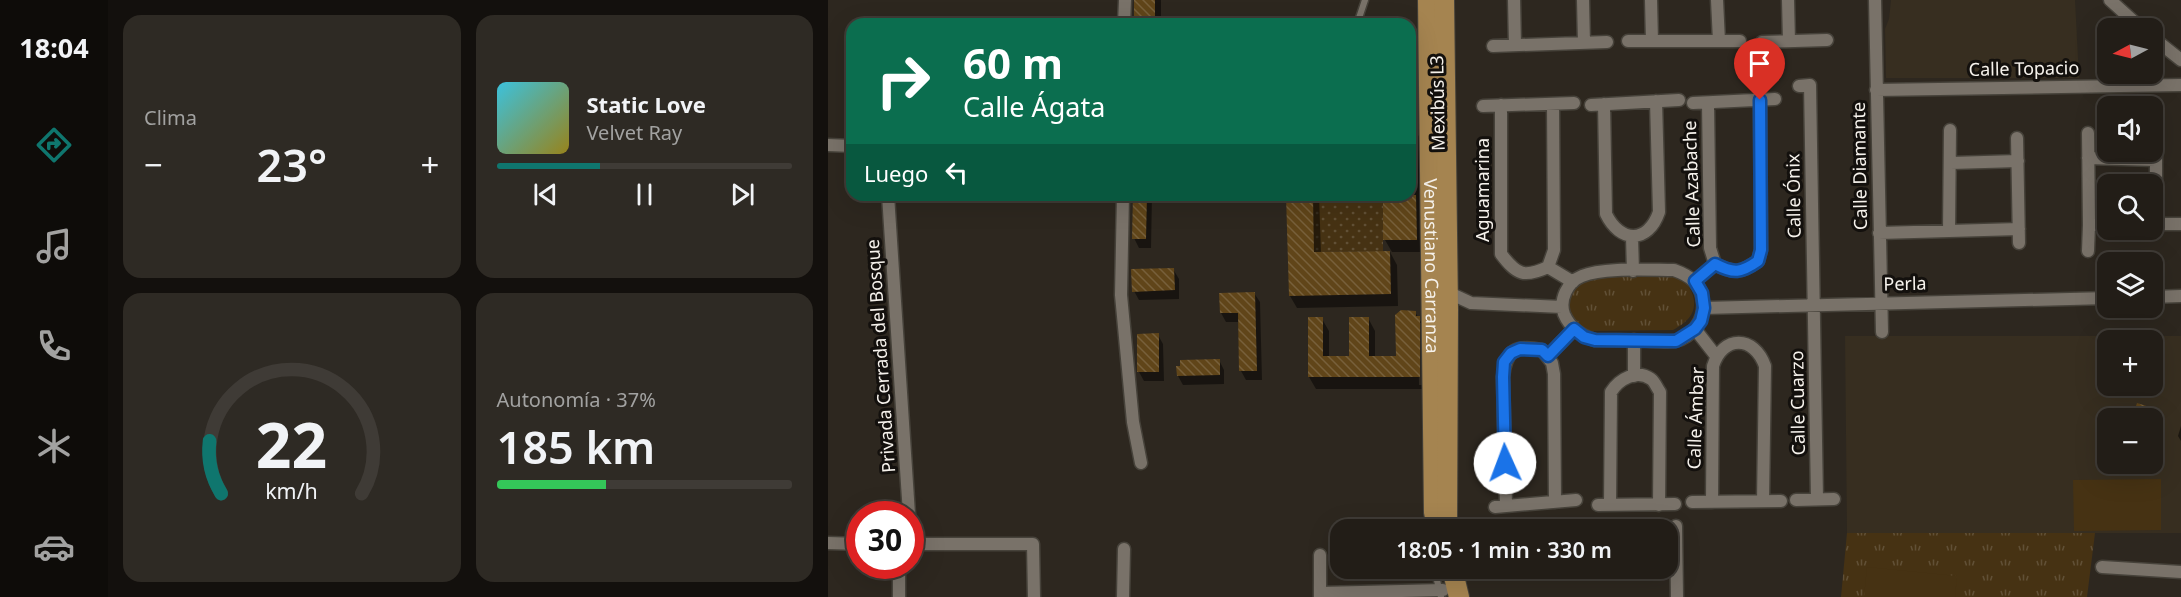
<!DOCTYPE html>
<html lang="es">
<head>
<meta charset="utf-8">
<style>
	:root { --surface:#221d17; --page:#2e2a24; --text:#f1f3f6; --muted:#a2a2a1; --line:#3f3b36; --accent:#0f766e }
	body { margin:0; font-family:"Noto Sans",sans-serif; background:var(--page); color:var(--text); height:100vh; display:flex; flex-direction:column; font-size:22px; white-space:nowrap }
	* { box-sizing:border-box; margin:0 }
	p { font-size:20px; color:var(--muted) }
	.icon { flex:none; width:33px; height:33px; fill:none; stroke:currentColor; stroke-width:2; stroke-linecap:round; stroke-linejoin:round }
	.map { position:relative; flex:1; overflow:hidden }
	.side { display:flex; flex-direction:column; gap:15px; padding:15px; background:#13100d; width:720px }
	.side>* { flex:none }
	.hud { position:absolute; left:18px; top:18px; width:570px; height:183px; border-radius:18px; box-shadow:0 6px 24px #0002,0 0 0 2px var(--line); background:#0b6e4f; color:#fff; overflow:hidden }
	.needle { width:39px; rotate:263deg }
	.controls { position:absolute; left:1269px; top:18px; display:grid; gap:12px }
	.controls a { display:grid; place-items:center; width:66px; height:66px; border-radius:12px; background:var(--surface); box-shadow:0 6px 24px #0002,0 0 0 2px var(--line); font-size:30px }
	.speed { position:absolute; left:18px; top:501px; display:flex; gap:12px; font-size:30px; font-weight:700; text-align:center }
	.speed>* { display:grid; place-content:center; width:78px; height:78px; border-radius:50%; background:var(--surface); box-shadow:0 6px 24px #0002,0 0 0 2px var(--line); line-height:1 }
	.speed .limit { border:9px solid #d22; background:#fff; color:#111 }
	.pin { position:absolute; display:grid; place-items:center; width:51px; height:51px; color:#fff; margin:-62px -26px; border-radius:50% 50% 50% 0; rotate:-45deg; box-shadow:0 0 6px #0007 }
	.pin .icon { rotate:45deg }
	.me { position:absolute; width:66px; margin:-33px; rotate:358deg; stroke-linejoin:round; filter:drop-shadow(0 0 4px #0008) }
	.turn { display:flex; align-items:center; gap:21px; height:126px; padding:0 18px; font-size:27px }
	.turn .icon { width:78px; height:78px; stroke-width:2.5 }
	.turn b { display:block; font-size:42px; line-height:51px }
	.then { display:flex; align-items:center; height:57px; padding:0 18px; background:#0003; gap:12px; font-size:22px }
	.big { font-size:45px; font-weight:600; line-height:1.1 }
	.side .card { flex:1; display:flex; flex-direction:column; justify-content:center; gap:9px; min-width:0; padding:0 21px; border-radius:18px; background:var(--page) }
	.side .dial { align-items:center; gap:0 }
	.dial svg { height:156px; overflow:visible; fill:none; stroke:var(--line); stroke-width:7; stroke-linecap:round; text-anchor:middle }
	.dial text { fill:var(--text); stroke:none }
	.song { display:flex; align-items:center; gap:18px }
	.cover { width:72px; height:72px; border-radius:9px; background:linear-gradient(135deg,hsl(190 70% 55%),hsl(50 70% 35%)) }
	.played { height:6px; border-radius:3px; background:linear-gradient(90deg,var(--accent) 35%,var(--line) 35%) }
	.keys { display:flex; justify-content:space-around; direction:ltr }
	.heat { display:flex; justify-content:space-between; align-items:center; font-size:33px; direction:ltr }
	.charge { height:9px; border-radius:4px; background:linear-gradient(90deg,#34c759 37%,var(--line) 0) }
	.side .tiles { flex:1; display:grid; gap:15px; grid-template-columns:repeat(2,1fr) }
	.trip { position:absolute; left:502px; top:519px; width:348px; height:60px; border-radius:18px; background:var(--surface); box-shadow:0 6px 24px #0002,0 0 0 2px var(--line); font-weight:600; line-height:60px; text-align:center }
	main { display:flex; flex:1; min-height:0 }
	.menu { display:flex; flex-direction:column; width:108px; justify-content:space-around; align-items:center; background:#0e0c09; color:var(--muted) }
	.menu .icon { width:42px; height:42px }
	.menu .selected { color:var(--accent) }
	.menu b { font-size:27px; color:var(--text) }
	.map>svg:first-child { display:block }
	.built { fill:#372e20; fill-rule:evenodd }
	.grass { fill:url(#grass-dots) }
	.park { fill:url(#park-tufts) }
	.pitch { fill:#463213 }
	.shadow { fill:#0007; fill-rule:evenodd }
	.building { fill:url(#building-back-hatch) }
	.lines { fill:none; stroke-linecap:round; stroke-linejoin:round }
	.lane-casing { stroke:#46423a; stroke-width:9 }
	.street-casing { stroke:#46423a; stroke-width:15 }
	.primary-casing { stroke:#46423a; stroke-width:22 }
	.lane { stroke:#797269; stroke-width:6 }
	.street { stroke:#797269; stroke-width:12 }
	.primary { stroke:#a58450; stroke-width:20 }
	.route-casing { stroke:#114b97; stroke-width:15 }
	.route { stroke:#1a73e8; stroke-width:10 }
	.labels { text-anchor:middle; stroke-width:6; stroke-linejoin:round; paint-order:stroke }
	.street-label { font-size:18px; fill:#f6f2ec; stroke:#13100d }
</style>
</head>
<body>
<main>
<nav class="menu">
<b>18:04</b>
<svg class="icon selected" aria-label="directions" viewBox="0 0 24 24"><path d="M12 3l9 9-9 9-9-9zM9 14v-3h6M13 9l2 2-2 2"/></svg>
<svg class="icon" aria-label="music" viewBox="0 0 24 24"><path d="M9 18V5l10-2v13"/><circle cx="6" cy="18" r="3"/><circle cx="16" cy="16" r="3"/></svg>
<svg class="icon" aria-label="phone" viewBox="0 0 24 24"><path d="M5 4h4l2 5-3 2q2 4 5 5l2-3 5 2v4C11 20 4 13 5 4z"/></svg>
<svg class="icon" aria-label="climate" viewBox="0 0 24 24"><path d="M12 3v18M4 7l16 10M4 17L20 7"/></svg>
<svg class="icon" aria-label="car" viewBox="0 0 24 24"><path d="M5 17H2v-5l4-1 3-4h7l3 4 3 1v5h-3M9 17h6M6 11h13"/><circle cx="7" cy="17" r="2"/><circle cx="17" cy="17" r="2"/></svg>
</nav>
<section class="side">
<div class="tiles">
<div class="card"><p>Clima</p>
<div class="heat"><a>−</a><b class="big">23°</b><a>+</a></div>
</div>
<div class="card">
<div class="song"><i class="cover"></i><div><b>Static Love</b><p>Velvet Ray</p></div></div>
<div class="played"></div>
<div class="keys"><svg class="icon" aria-label="previous" viewBox="0 0 24 24"><path d="M18 5L8 12l10 7zM5 5v14"/></svg><svg class="icon" aria-label="pause" viewBox="0 0 24 24"><path d="M8 5v14M16 5v14"/></svg><svg class="icon" aria-label="next" viewBox="0 0 24 24"><path d="M6 5l10 7-10 7zM19 5v14"/></svg></div>
</div>
<div class="card dial"><svg viewBox="0 0 100 80">
<path d="M14 69A42 42 0 1 1 86 69"/>
<path d="M14 69A42 42 0 0 1 8 42" stroke="#0f766e"/>
<text x="50" y="56" font-size="32" font-weight="700">22</text>
<text x="50" y="72" font-size="11">km/h</text>
</svg></div>
<div class="card"><p>Autonomía · 37%</p><b class="big">185 km</b><div class="charge"></div></div>
</div>
</section>
<div class="map">
<svg width="1353" height="597" viewBox="0 0 1353 597">
	<defs>
		<pattern id="grass-dots" width="8" height="8" patternUnits="userSpaceOnUse" patternTransform="scale(1.5)"><rect width="8" height="8" fill="#463213"/><path d="M2 2h.1M6 6h.1" fill="none" stroke="#615036" stroke-width="1.8" stroke-linecap="round"/></pattern>
		<pattern id="park-tufts" width="24" height="20" patternUnits="userSpaceOnUse" patternTransform="scale(1.5)"><rect width="24" height="20" fill="#463213"/><path d="M3 7l-1-3M5 7V3M7 7l1-3M15 17l-1-3M17 17v-4M19 17l1-3" fill="none" stroke="#615036"/></pattern>
		<pattern id="building-back-hatch" width="6" height="6" patternUnits="userSpaceOnUse" patternTransform="scale(1.5)"><rect width="6" height="6" fill="#604519"/><path d="M-1 5l2 2M0 0l6 6M5-1l2 2" fill="none" stroke="#77603b"/></pattern>
	</defs>
	<rect width="100%" height="100%" fill="#2d271f"/>
	<path class="built" d="M 1063,0 L 1247,0 L 1251,78 L 1058,78 L 1057,29 L 1061,19 Z
		M 1017,336 L 1353,336 L 1353,533 L 1019,533 ZM 1280,340 L 1324,340 L 1324,386 L 1280,386 ZM 1280,418 L 1324,418 L 1324,464 L 1280,464 Z"/>
	<path class="grass" d="M 485,195 L 555,195 L 555,251 L 486,252 Z"/>
	<path class="park" d="M 765,276 C 784,276 837,271 852,279 C 860,283 866,294 866,302 C 867,316 856,324 845,330 L 761,331 C 741,323 734,302 748,285 C 752,280 759,278 765,276 Z
		M 1019,533 L 1267,533 L 1259,597 L 1013,597 Z"/>
	<path class="pitch" d="M 1333,479 L 1333,530 L 1246,531 L 1245,480 Z
		M 1039,567 L 1129,576 L 1127,597 L 1036,597 Z"/>
	<path class="shadow" d="M 308,0 L 333,0 L 333,24 L 308,24 Z
		M 582,128 L 586,128 L 593,140 L 595,252 L 562,252 L 569,265 L 570,306 L 469,308 L 462,296 L 460,195 L 491,195 L 493,253 L 564,252 L 557,240 L 556,195 L 582,195 Z
		M 307,195 L 324,195 L 323,248 L 311,248 L 306,238 Z
		M 356,195 L 437,195 L 357,197 Z
		M 345,269 L 351,279 L 351,299 L 311,300 L 306,291 Z
		M 426,293 L 432,302 L 434,380 L 418,380 L 413,371 L 411,322 L 398,322 L 393,313 Z
		M 587,312 L 598,330 L 598,389 L 488,389 L 481,377 L 494,319 L 501,331 L 501,358 L 522,358 L 540,318 L 547,331 L 547,357 L 569,357 ZM 590,323 L 593,323 L 594,385 L 591,385 Z
		M 330,335 L 335,344 L 336,381 L 316,381 L 311,372 Z
		M 391,360 L 396,370 L 396,384 L 355,385 L 350,376 L 354,368 Z
		M 1310,405 L 1327,411 L 1337,429 L 1328,459 L 1324,457 L 1324,418 L 1306,418 Z
		M 1353,426 L 1353,441 L 1350,436 Z"/>
	<path class="building" d="M 306,0 L 327,0 L 327,24 L 306,24 Z
		M 305,195 L 319,195 L 318,239 L 304,239 Z
		M 458,195 L 485,195 L 486,252 L 562,251 L 563,294 L 461,296 Z
		M 555,195 L 588,195 L 589,240 L 555,240 Z
		M 346,268 L 347,290 L 304,292 L 303,269 Z
		M 427,292 L 429,371 L 411,371 L 410,313 L 392,313 L 391,293 Z
		M 573,310 L 588,311 L 588,316 L 592,316 L 592,377 L 480,377 L 480,317 L 495,317 L 495,356 L 521,356 L 521,317 L 541,317 L 541,356 L 568,356 L 567,315 Z
		M 331,333 L 331,372 L 309,372 L 309,334 Z
		M 392,359 L 392,375 L 349,376 L 348,366 L 352,366 L 352,360 Z
		M 1309,403 L 1328,409 L 1325,418 L 1304,418 Z"/>
	<g class="lines">
		<defs>
			<path id="lane" d="M 531,18 L 537,0
				M 601,514 L 601,530
				M 606,568 L 613,597"/>
			<path id="street" d="M 686,0 L 687,45
				M 755,0 L 756,43
				M 823,0 L 824,41
				M 889,0 L 891,41
				M 960,0 L 961,41
				M 1047,0 L 1054,332
				M 1282,0 L 1313,28
				M 296,24 L 297,0
				M 1324,37 L 1353,60
				M 800,41 L 912,41
				M 934,42 L 999,40
				M 665,46 L 779,42
				M 971,86 L 982,85 L 989,499
				M 1048,90 L 1353,85
				M 865,103 L 947,99
				M 880,103 L 882,248 L 887,264 C 906,274 913,273 930,261 L 933,250 L 932,100
				M 776,104 L 778,214 C 792,243 820,244 831,212 L 828,101
				M 673,105 L 673,254 C 689,275 696,278 720,267 L 726,250 L 725,104
				M 763,105 L 851,100
				M 655,106 L 746,103
				M 1328,132 L 1328,224
				M 1260,133 L 1261,225 L 1260,251
				M 1189,138 L 1191,243
				M 0,145 L 24,146
				M 1260,158 L 1327,160
				M 1123,163 L 1190,161
				M 60,195 L 81,514
				M 295,195 L 293,295 L 305,422 L 313,463
				M 1324,224 L 1353,224
				M 1261,225 L 1280,225
				M 1121,231 L 1122,130
				M 1051,233 L 1191,229
				M 804,237 L 805,271
				M 720,267 L 745,282
				M 846,270 C 863,276 873,284 875,302 C 877,320 864,337 847,341 C 840,342 831,341 823,341 C 805,340 786,340 767,340 C 753,336 742,328 736,314 C 731,300 739,282 754,276 C 775,267 822,270 846,270 Z
				M 867,281 L 887,264
				M 615,290 L 643,303 L 734,307
				M 1324,297 L 1353,296
				M 876,308 L 1280,298
				M 867,329 L 888,356
				M 806,340 L 806,376
				M 720,356 L 746,329
				M 968,500 L 1006,499
				M 864,502 L 953,501
				M 884,502 L 885,366 C 895,335 926,335 937,366 L 935,501
				M 770,505 L 847,504
				M 782,505 L 783,392 C 791,379 809,369 823,379 C 827,382 829,388 832,392 L 831,505
				M 678,506 L 675,377 C 678,349 688,345 714,350 L 724,363 L 726,374 L 727,502
				M 667,507 L 748,500
				M 848,526 L 849,597
				M 0,543 L 32,544
				M 82,544 L 205,544 L 206,597
				M 492,555 L 492,597
				M 1274,567 L 1353,572
				M 492,593 L 615,590
				M 71,597 L 71,566
				M 295,597 L 296,549"/>
			<g id="primary">
				<path id="s1" d="M 600,0 L 606,513"/>
				<path d="M 616,0 L 620,310 L 619,530"/>
				<path d="M 624,568 L 631,597"/>
			</g>
		</defs>
		<use href="#lane" class="lane-casing"/>
		<use href="#street" class="street-casing"/>
		<use href="#primary" class="primary-casing"/>
		<use href="#lane" class="lane"/>
		<use href="#street" class="street"/>
		<use href="#primary" class="primary"/>
	</g>
	<g class="lines">
		<defs>
			<path id="route" d="M 677,463 L 675,377 L 676,362 L 683,353 L 692,349 L 714,350 L 720,356 L 746,329 L 756,337 L 767,340 L 848,341 L 867,329 L 873,321 L 876,308 L 874,293 L 867,281 L 887,264 C 906,274 913,273 930,261 L 933,250 L 932,100"/>
		</defs>
		<use href="#route" class="route-casing"/>
		<use href="#route" class="route"/>
	</g>
	<g class="labels">
		<g class="street-label">
			<text transform="translate(1196 69) rotate(-1)" y="6">Calle Topacio</text>
			<text transform="translate(610 103) rotate(-91)" y="6">Mexibús L3</text>
			<text transform="translate(1032 166) rotate(-91)" y="6">Calle Diamante</text>
			<text transform="translate(864 184) rotate(-92)" y="6">Calle Azabache</text>
			<text transform="translate(655 190) rotate(-90)" y="6">Aguamarina</text>
			<text transform="translate(966 196) rotate(-91)" y="6">Calle Ónix</text>
			<text dy="6" stroke="none"><textPath href="#s1" startOffset="266">Venustiano Carranza</textPath></text>
			<text transform="translate(1077 284) rotate(-1)" y="6">Perla</text>
			<text transform="translate(53 356) rotate(-94)" y="6">Privada Cerrada del Bosque</text>
			<text transform="translate(970 403) rotate(-91)" y="6">Calle Cuarzo</text>
			<text transform="translate(868 418) rotate(-88)" y="6">Calle Ámbar</text>
		</g>
	</g>
</svg>
<div class="controls">
<a><svg class="needle" viewBox="-14 -14 28 28"><path d="M0-13l5 13h-10z" fill="#e53935"/><path d="M0 13l5-13h-10z" fill="#a2a2a1"/></svg></a>
<a><svg class="icon" aria-label="sound" viewBox="0 0 24 24"><path d="M4 9h4l5-4v14l-5-4H4zM17 9q2 3 0 6"/></svg></a>
<a><svg class="icon" aria-label="search" viewBox="0 0 24 24"><circle cx="10" cy="10" r="6"/><path d="M15 15l6 6"/></svg></a>
<a><svg class="icon" aria-label="layers" viewBox="0 0 24 24"><path d="M12 4l9 5-9 5-9-5zM3 14l9 5 9-5"/></svg></a>
<a>+</a>
<a>−</a>
</div>
<div class="speed"><div class="limit">30</div></div>
<div class="pin" style="left:932px;top:100px;background:#d93025"><svg class="icon" aria-label="arrive" viewBox="0 0 24 24"><path d="M6 21V4h12l-3 4 3 4H6"/></svg></div>
<svg class="me" style="left:677px;top:463px" viewBox="-20 -20 40 40"><circle r="19" fill="#fff"/><path d="M0-13L10 11 0 6-10 11z" fill="#1a73e8"/></svg>
<div class="trip">18:05 · 1 min · 330 m</div>
<div class="hud">
<div class="turn"><svg class="icon" aria-label="right" viewBox="0 0 24 24"><path d="M7 20v-9h11M14 6l5 5-5 5"/></svg><div><b>60 m</b>Calle Ágata</div></div>
<div class="then">Luego<svg class="icon" aria-label="left" viewBox="0 0 24 24"><path d="M17 20v-9H6M10 6l-5 5 5 5"/></svg></div>
</div>
</div>
</main>
</body>
</html>
